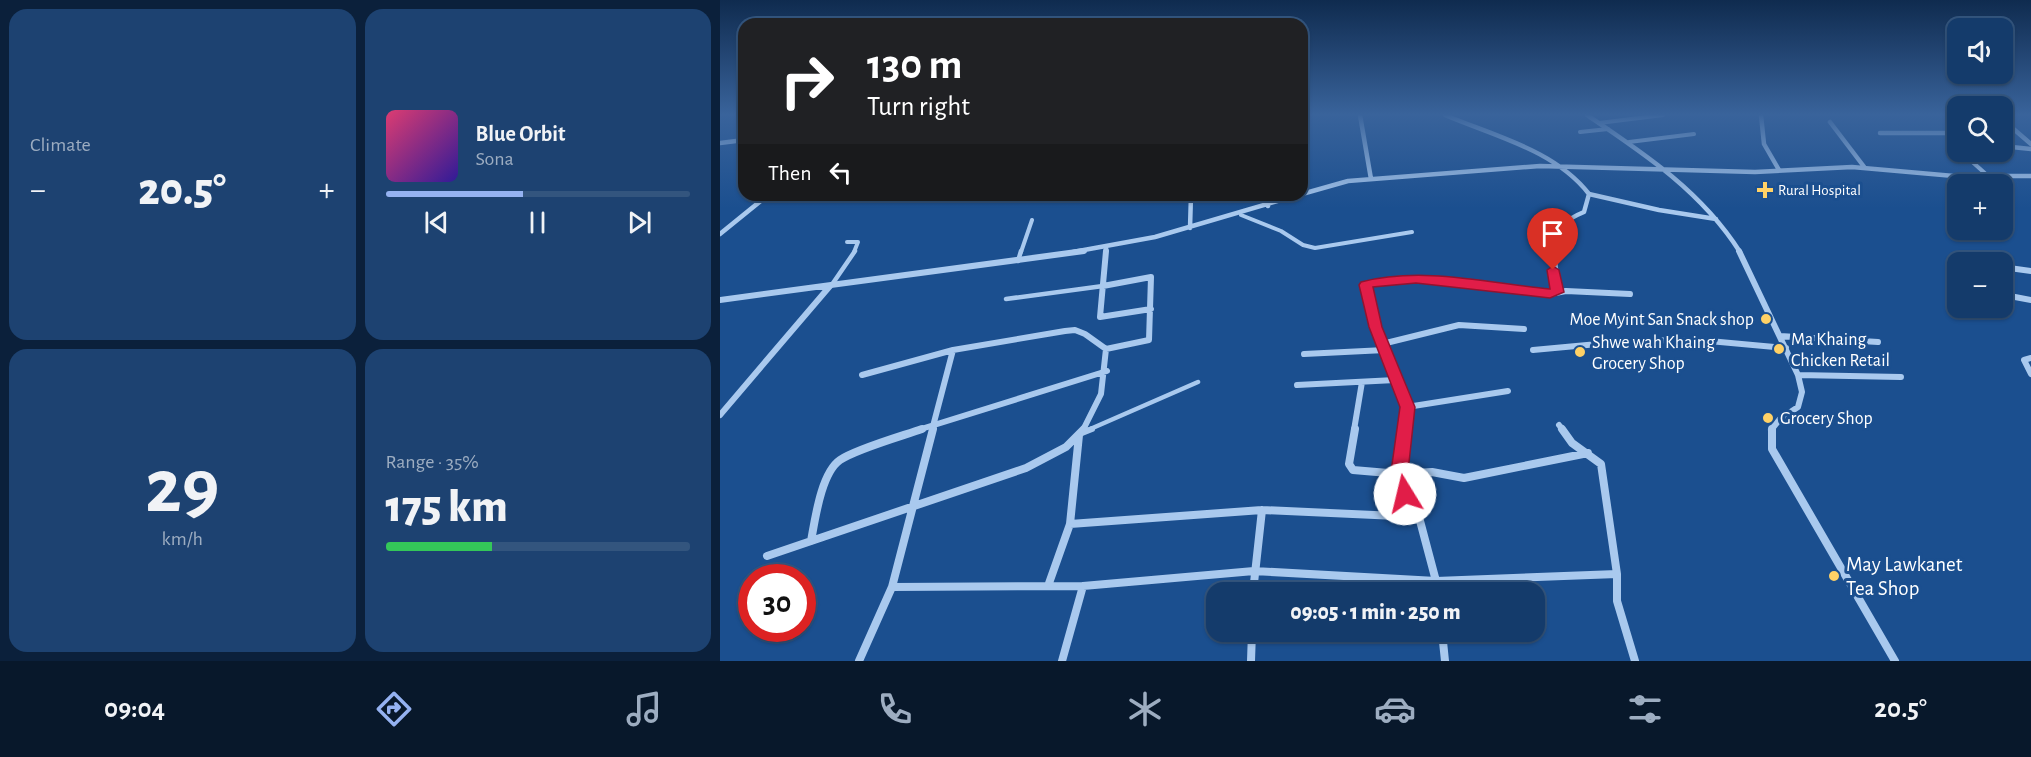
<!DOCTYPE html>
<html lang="en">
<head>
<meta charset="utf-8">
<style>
	:root { --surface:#143b6b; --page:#1d4271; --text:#f1f3f6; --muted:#9dadc1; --line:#33557e; --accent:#95b2f1 }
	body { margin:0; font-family:"Alegreya Sans",sans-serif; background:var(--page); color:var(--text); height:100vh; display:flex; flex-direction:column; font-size:22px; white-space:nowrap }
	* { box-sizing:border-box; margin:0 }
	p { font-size:20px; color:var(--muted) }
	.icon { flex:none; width:33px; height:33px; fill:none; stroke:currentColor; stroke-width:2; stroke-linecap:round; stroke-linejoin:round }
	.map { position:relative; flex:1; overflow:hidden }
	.details { display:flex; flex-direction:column; gap:9px; padding:9px; background:#0b203b; width:720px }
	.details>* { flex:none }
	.banner { position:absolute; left:18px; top:18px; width:570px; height:183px; border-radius:18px; box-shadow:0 2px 4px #0004,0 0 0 2px var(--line); background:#202124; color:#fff; overflow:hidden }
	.fabs { position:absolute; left:1227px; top:18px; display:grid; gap:12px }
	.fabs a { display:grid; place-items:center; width:66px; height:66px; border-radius:12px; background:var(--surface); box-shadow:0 2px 4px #0004,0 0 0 2px var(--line); font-size:30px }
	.speed { position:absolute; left:18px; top:564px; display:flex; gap:12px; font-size:30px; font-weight:700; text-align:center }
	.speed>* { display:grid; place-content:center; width:78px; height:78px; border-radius:50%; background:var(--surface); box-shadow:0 2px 4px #0004,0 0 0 2px var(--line); line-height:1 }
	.speed .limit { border:9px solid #d22; background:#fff; color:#111 }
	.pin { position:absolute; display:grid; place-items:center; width:51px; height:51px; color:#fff; margin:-62px -26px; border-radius:50% 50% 50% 0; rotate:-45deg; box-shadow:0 0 6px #0007 }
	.pin .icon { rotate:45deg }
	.me { position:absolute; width:66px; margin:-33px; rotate:351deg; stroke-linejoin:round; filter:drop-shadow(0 0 4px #0008) }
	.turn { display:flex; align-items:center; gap:21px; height:126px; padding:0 30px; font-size:27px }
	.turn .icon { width:78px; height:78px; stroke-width:2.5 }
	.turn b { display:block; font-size:42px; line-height:51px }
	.then { display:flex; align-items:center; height:57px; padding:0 30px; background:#0003; gap:12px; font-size:22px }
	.big { font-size:45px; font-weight:800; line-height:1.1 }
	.details .card { flex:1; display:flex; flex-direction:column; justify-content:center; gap:9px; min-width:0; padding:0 21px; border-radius:18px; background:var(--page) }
	.details .dial { align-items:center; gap:0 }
	.dial b { font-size:78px; line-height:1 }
	.song { display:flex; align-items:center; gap:18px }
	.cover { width:72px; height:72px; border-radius:9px; background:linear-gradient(135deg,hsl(340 70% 55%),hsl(250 70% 35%)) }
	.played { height:6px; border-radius:3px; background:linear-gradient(90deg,var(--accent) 45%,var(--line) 45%) }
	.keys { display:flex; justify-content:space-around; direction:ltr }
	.heat { display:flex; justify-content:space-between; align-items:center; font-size:33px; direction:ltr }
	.charge { height:9px; border-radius:4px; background:linear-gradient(90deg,#34c759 35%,var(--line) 0) }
	.details .tiles { flex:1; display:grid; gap:9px; grid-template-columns:repeat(2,1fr) }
	.trip { position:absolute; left:486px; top:582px; width:339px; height:60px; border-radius:18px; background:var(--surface); box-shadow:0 2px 4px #0004,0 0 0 2px var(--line); font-weight:800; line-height:60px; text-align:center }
	.tab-bar { display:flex; height:96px; justify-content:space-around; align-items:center; background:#08182b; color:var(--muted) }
	.tab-bar .icon { width:42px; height:42px }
	.tab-bar .selected { color:var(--accent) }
	.tab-bar b { font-size:27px; color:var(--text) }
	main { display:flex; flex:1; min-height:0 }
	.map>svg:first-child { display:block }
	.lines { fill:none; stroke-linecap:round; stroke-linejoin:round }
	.service-far2 { stroke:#a9c9ee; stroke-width:4 }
	.service-far1 { stroke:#a9c9ee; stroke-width:4.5 }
	.service { stroke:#a9c9ee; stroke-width:6 }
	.minor-far2 { stroke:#a9c9ee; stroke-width:4.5 }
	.minor-far1 { stroke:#a9c9ee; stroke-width:6 }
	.minor { stroke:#a9c9ee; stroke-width:8 }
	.route { fill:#e11d48; stroke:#92132f; stroke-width:1.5 }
	.poi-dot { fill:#ffd166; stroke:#1b4f8f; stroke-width:2 }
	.labels { text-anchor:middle; stroke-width:6; stroke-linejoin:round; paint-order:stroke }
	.far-poi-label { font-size:15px; fill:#fff; stroke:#1b4f8f; text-anchor:start }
	.poi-label { font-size:18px; fill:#fff; stroke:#1b4f8f; text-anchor:start }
	.near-poi-label { font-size:21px; fill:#fff; stroke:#1b4f8f; text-anchor:start }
</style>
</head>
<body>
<main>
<section class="details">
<div class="tiles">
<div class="card"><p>Climate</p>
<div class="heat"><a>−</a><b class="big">20.5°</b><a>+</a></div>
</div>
<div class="card">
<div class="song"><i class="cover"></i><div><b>Blue Orbit</b><p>Sona</p></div></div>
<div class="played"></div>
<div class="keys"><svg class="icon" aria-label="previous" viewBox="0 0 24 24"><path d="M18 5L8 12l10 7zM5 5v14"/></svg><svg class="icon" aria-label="pause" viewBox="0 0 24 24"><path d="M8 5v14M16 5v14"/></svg><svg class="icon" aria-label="next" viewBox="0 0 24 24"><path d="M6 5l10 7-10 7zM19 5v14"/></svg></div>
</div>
<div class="card dial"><b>29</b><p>km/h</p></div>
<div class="card"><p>Range · 35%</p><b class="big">175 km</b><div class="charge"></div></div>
</div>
</section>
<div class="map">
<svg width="1311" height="661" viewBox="0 0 1311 661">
	<rect width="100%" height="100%" fill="#1b4f8f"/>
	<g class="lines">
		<path class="service-far2" d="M 879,123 L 943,115
			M 860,132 L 888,129
			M 909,142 L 974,134
			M 1248,158 L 1268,176
			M 521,215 L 561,231 L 583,245 L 595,248 L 692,232
			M 127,242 L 138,242 L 134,252
			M 301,252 L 312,220"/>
		<path class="service-far1" d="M 298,261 L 301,251
			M 111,286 L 135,251
			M 286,299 L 383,286
			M 368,430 L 478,382"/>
		<path class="service" d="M 362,433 L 372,429"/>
		<path class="minor-far2" d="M 640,115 L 651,179
			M 725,115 C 774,136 835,150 869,194 L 864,212 C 844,220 833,230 833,252
			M 867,115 C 925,154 982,192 1020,252
			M 1041,115 L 1044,144 L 1059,170
			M 1234,115 L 1238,118
			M 1282,119 L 1311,144
			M 1110,122 L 1145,168
			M 1160,133 L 1238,133
			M 0,143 L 24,140
			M 1282,146 L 1311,149
			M 582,194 L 628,181 L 820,166 L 1035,172 L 1132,167 L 1234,176 L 1311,176
			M 869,194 L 939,210 L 996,219
			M 546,195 L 548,206
			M 470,228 L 471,195
			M 0,234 L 48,195
			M 353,252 L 435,237 L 578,195
			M 386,252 L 386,248"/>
		<path class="minor-far1" d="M 386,251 L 380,317 L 431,309
			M 833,251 L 838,292
			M 1019,251 L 1078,375 L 1082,392 L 1078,407 L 1060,419 L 1051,430
			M 1233,260 L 1252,262
			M 1282,267 L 1311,271
			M 1295,297 L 1311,300
			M 0,300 L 364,251
			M 1060,336 L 1158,342
			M 662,344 L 739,325 L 804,329
			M 813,350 L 921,340 L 989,341 L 1066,348
			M 584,354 L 665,350
			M 1311,358 L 1304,360 L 1311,374
			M 142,375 L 233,350 L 345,331 L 355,330 L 365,334 L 386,349 L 429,340 L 431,277 L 383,286
			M 1078,375 L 1181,377
			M 577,385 L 675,380
			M 687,407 L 788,391
			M 0,415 L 110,286
			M 839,425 L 843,430
			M 198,430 L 387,371
			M 212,430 L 233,350
			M 363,430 L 381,394 L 386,349
			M 634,430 L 642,382
			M 685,430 L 687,407 L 655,327 L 646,285 C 707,270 769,287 830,294 L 846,291 L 910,294"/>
		<path class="minor" d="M 635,429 L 629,464 L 633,470 L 680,474 L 712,472 L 744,478 L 868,453
			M 685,429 L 680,474 L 689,505 L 699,517 L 716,581 L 897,574
			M 842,429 L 852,443 L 881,464 L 897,574 L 897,601 L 915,661
			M 1052,429 L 1052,449 L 1175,661
			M 350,524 L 542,510 L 699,517
			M 91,541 C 95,520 101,473 120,460 C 136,449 182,436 202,429
			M 47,556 L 306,468 L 346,447 L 364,429
			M 328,586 L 350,524 L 359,435
			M 172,587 L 363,586 L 534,571 L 716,581 L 717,592
			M 533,592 L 542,510
			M 722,632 L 725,661
			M 139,661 L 172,587 L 213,429
			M 342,661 L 363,586
			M 531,661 L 532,632"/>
	</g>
	<linearGradient id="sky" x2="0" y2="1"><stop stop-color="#0f2b4f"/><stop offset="0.55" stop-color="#39639b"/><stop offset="1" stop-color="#39639b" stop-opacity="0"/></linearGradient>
	<rect width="1311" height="208" fill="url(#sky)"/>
	<path class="route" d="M 833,266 L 839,270 L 844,292 L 830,298 L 696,283 L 653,287 L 662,327 L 695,407 L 688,472 L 693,494 L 691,499 L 685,501 L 679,499 L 671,472 L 680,407 L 649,327 L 639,285 L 641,282 C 702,266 769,283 830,289 L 827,270 Z"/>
	<g class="poi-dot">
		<path d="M1042 181h6v6h6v6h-6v6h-6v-6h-6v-6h6z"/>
		<circle cx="1046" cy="319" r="6"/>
		<circle cx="1059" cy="349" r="6"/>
		<circle cx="860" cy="352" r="6"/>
		<circle cx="1048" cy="418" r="6"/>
		<circle cx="1114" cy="576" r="6"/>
	</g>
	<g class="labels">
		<g class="far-poi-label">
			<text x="1058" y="195">Rural Hospital</text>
		</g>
		<g class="poi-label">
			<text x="1034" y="325" text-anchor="end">Moe Myint San Snack shop</text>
			<text x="1071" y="345">Ma Khaing<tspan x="1071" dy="21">Chicken Retail</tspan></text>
			<text x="872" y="348">Shwe wah Khaing<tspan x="872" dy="21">Grocery Shop</tspan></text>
			<text x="1060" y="424">Grocery Shop</text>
		</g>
		<g class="near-poi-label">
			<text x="1126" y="571">May Lawkanet<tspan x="1126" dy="24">Tea Shop</tspan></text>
		</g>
	</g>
</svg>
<div class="fabs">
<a><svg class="icon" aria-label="sound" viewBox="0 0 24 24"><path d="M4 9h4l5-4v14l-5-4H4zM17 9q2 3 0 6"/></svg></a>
<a><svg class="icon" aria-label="search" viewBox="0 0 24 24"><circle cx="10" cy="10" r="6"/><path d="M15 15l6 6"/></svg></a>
<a>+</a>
<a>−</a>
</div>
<div class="speed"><div class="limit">30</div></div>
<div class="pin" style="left:833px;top:270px;background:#d93025"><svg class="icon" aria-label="arrive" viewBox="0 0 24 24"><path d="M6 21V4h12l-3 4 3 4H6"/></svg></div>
<svg class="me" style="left:685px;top:494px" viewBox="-20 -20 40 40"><circle r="19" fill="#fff"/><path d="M0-13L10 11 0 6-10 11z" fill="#e11d48"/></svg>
<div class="trip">09:05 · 1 min · 250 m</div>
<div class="banner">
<div class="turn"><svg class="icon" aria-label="right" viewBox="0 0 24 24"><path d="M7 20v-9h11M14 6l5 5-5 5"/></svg><div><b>130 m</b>Turn right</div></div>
<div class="then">Then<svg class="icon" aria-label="left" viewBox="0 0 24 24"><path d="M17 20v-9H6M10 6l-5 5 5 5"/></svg></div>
</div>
</div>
</main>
<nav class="tab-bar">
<b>09:04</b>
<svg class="icon selected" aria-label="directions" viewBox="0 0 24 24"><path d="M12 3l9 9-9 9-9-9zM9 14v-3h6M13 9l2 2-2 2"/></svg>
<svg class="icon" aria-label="music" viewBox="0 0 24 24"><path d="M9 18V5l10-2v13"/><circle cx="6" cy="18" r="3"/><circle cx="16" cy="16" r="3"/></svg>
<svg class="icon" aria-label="phone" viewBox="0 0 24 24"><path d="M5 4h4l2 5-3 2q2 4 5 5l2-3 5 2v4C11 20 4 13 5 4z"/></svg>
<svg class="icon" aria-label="climate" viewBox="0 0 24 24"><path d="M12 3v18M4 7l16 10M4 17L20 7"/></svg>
<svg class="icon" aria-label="car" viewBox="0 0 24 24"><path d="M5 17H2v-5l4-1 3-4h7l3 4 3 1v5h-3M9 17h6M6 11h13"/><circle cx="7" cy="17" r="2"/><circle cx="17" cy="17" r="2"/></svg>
<svg class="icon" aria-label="filters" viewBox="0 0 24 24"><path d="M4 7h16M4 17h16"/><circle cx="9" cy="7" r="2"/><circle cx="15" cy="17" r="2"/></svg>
<b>20.5°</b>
</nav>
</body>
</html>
